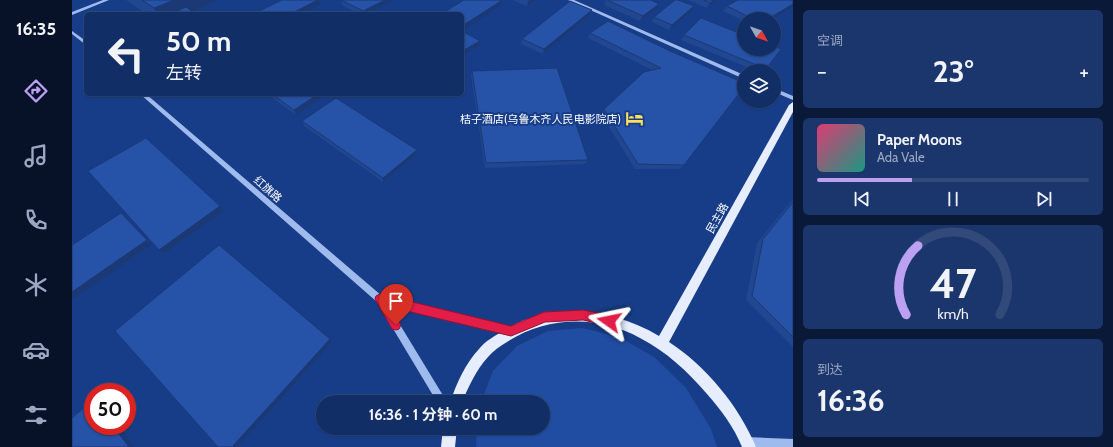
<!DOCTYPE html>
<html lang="zh">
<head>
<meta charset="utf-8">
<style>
	:root { --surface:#122e66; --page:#1b366c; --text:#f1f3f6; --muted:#9ca8bf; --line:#314a7a; --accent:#bca0f2 }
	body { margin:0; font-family:Cabin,"Noto Sans SC",sans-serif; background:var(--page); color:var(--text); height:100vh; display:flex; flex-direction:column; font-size:15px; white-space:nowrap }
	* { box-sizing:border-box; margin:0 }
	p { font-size:13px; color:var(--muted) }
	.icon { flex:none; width:22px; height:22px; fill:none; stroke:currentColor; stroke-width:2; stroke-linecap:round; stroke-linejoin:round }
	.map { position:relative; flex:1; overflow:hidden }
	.side { display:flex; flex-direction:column; gap:10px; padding:10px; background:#0a1938; width:320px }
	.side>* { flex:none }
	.banner { position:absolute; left:12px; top:12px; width:380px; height:84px; border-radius:6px; box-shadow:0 1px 3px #0004,0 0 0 1px var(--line); background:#122e66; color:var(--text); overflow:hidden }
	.needle { width:26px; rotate:130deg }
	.buttons { position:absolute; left:665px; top:12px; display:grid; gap:8px }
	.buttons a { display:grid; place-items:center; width:44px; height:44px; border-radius:50%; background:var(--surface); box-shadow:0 1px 3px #0004,0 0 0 1px var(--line); font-size:20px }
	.speed { position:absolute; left:12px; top:383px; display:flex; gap:8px; font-size:20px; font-weight:700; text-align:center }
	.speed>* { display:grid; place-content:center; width:52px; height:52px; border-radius:50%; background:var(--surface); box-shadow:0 1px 3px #0004,0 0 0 1px var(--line); line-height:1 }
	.speed .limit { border:6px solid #d22; background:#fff; color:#111 }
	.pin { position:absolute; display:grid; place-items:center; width:34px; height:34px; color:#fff; margin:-41px -17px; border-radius:50% 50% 50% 0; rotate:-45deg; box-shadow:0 0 4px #0007 }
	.pin .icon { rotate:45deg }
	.me { position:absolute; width:44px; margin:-22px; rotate:282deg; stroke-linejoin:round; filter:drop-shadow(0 0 3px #0008) }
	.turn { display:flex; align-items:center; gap:14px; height:84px; padding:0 16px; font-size:18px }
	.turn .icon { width:52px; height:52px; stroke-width:2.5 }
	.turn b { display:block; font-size:28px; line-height:34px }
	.big { font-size:30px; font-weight:700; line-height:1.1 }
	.side .widget { flex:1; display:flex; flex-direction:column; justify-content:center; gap:6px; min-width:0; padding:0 14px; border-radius:6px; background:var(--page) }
	.side .dial { align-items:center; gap:0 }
	.dial svg { height:104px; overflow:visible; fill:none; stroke:var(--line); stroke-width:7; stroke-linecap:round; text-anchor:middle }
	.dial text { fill:var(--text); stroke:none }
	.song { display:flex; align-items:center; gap:12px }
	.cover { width:48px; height:48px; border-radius:6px; background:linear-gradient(135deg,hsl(340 70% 55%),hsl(170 70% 35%)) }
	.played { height:4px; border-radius:2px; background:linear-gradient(90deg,var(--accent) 35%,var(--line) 35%) }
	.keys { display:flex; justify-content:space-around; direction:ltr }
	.heat { display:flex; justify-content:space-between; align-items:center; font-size:22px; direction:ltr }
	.trip { position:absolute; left:244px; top:395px; width:234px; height:40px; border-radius:20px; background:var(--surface); box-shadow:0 1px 3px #0004,0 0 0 1px var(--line); font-weight:700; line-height:40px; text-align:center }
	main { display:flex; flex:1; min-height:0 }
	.dock { display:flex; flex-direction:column; width:72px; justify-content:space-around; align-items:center; background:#071229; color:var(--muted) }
	.dock .icon { width:28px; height:28px }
	.dock .on { color:var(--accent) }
	.dock b { font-size:18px; color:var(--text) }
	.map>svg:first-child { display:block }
	.green { fill:#204da2 }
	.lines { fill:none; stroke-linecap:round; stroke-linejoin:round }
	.minor { fill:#9fbaed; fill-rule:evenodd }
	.major { fill:#e6edff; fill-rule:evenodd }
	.wall { fill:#214790 }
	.shaded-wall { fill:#1b3975 }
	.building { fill:#2652a7; stroke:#1b3975 }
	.route { fill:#e11d48; stroke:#92132f }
	.labels { text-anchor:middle; stroke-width:4; stroke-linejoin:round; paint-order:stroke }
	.poi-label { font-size:11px; fill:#fff; stroke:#183d88; text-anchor:end }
	.street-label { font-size:11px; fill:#fff; stroke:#183d88 }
</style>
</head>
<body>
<main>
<nav class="dock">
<b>16:35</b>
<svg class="icon on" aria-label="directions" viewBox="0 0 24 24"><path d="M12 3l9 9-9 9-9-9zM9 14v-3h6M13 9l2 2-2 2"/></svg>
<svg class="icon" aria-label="music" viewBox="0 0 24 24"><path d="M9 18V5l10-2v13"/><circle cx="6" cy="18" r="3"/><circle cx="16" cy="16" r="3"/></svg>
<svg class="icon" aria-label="phone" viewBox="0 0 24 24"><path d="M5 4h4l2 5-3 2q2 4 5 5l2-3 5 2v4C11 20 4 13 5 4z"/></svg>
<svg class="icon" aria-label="climate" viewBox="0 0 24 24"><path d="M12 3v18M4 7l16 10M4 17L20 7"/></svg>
<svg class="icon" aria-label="car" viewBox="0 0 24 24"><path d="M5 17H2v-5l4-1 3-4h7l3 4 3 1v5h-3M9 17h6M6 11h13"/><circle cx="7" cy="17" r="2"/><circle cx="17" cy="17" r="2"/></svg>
<svg class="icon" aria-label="filters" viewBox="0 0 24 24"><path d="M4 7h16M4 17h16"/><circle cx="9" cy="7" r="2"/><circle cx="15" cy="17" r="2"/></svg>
</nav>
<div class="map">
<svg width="721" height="447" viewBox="0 0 721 447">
	<rect width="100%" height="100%" fill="#183d88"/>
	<path class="green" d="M 510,328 L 547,337 L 582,357 L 614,388 L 639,429 L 645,447 L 404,447 L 405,428 L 471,428 L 471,402 L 409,402 L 421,371 L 445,346 L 476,331 Z"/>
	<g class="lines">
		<path class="minor" d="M 31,0 L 37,0 L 0,15 L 0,12 Z
			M 496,0 L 502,0 L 672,75 L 672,79 Z
			M 0,31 L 14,41 L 14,45 L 0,34 Z
			M 702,88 L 721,96 L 721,100 L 702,92 Z
			M 68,94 L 74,94 L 310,296 L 439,327 L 442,328 L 443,331 L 442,334 L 439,335 L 316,305 L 375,402 L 365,402 L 305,302 Z
			M 675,437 L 721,439 L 721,447 L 675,447 L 672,445 L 670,442 L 672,439 Z"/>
		<path class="major" d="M 721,102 L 721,112 L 597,342 C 634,366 667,406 684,447 L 670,447 C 662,427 649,410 635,394 C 615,371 595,352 568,338 C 526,315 475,316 435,342 C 428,346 421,351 416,357 C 404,370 397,386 390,402 L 378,402 C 385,383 393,364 407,349 C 413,341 423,336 431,331 C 480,300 539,308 587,336 L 717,105 Z
			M 371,428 L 385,428 L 383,447 L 369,447 Z"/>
	</g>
	<path class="wall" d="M 54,0 L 146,0 L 125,10 L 126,13 L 125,14 L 74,14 Z
		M 269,0 L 323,0 L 295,14 L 287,14 L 270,5 Z
		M 440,0 L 464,0 L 455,6 Z
		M 534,0 L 579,0 L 585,9 L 568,21 L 532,5 Z
		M 616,0 L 645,0 L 635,8 Z
		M 622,6 L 619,12 L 597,30 L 580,22 L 582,17 Z
		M 655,6 L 721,7 L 701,19 L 672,19 L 672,21 L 651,11 Z
		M 520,10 L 518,15 L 471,54 L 449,44 L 450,39 Z
		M 390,31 L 408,41 L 407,46 L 392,55 L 390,54 Z
		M 518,33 L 672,87 L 608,169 L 563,169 L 529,114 L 532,109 L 580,70 L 516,38 Z
		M 612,35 L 709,49 L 692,71 L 684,71 L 609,40 Z
		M 400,71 L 516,160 L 513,164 L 413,168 L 399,76 Z
		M 195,94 L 255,94 L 224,115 Z
		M 230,121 L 345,150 L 345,154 L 311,182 L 232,126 Z
		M 721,199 L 721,347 L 674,300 L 685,243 Z"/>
	<path class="shaded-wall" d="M 102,0 L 146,0 L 125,10 L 126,13 L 125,14 L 85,14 L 82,8 Z
		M 247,0 L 248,5 L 230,14 L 218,14 Z
		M 313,0 L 323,0 L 295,14 L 291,14 L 291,11 Z
		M 458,0 L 464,0 L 455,6 L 456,1 Z
		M 642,0 L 645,0 L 635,8 L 638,3 Z
		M 429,1 L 428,6 L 390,31 L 390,26 Z
		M 587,4 L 585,9 L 568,21 L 571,16 Z
		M 721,4 L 721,7 L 701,19 L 696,19 Z
		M 622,6 L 619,12 L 597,30 L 600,25 Z
		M 520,10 L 518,15 L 471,54 L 472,49 Z
		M 408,41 L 407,46 L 392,55 L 392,50 Z
		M 246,94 L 255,94 L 224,115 L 222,110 Z
		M 345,150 L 345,154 L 311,182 L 311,178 Z
		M 148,206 L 152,211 L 92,253 L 87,250 Z
		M 49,213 L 54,217 L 80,244 L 0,300 L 0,292 Z
		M 258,339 L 260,342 L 165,447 L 160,447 Z
		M 41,426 L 47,426 L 63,447 L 57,447 Z"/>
	<path class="building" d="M 70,0 L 102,0 L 82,8 Z
		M 210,0 L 246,0 L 218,14 L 181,14 Z
		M 269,0 L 313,0 L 291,11 Z
		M 392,0 L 427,0 L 429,1 L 390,26 L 390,14 L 369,14 Z
		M 535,0 L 579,0 L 587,4 L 571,16 Z
		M 603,0 L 606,0 L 622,6 L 600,25 L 582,17 Z
		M 632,0 L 642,0 L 638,3 Z
		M 666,0 L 721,0 L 721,4 L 696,19 L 681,19 L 655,6 Z
		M 498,1 L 520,10 L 472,49 L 450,39 Z
		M 114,7 L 124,14 L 99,14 Z
		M 629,18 L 672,35 L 672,49 L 702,49 L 702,46 L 709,49 L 694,69 L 612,35 Z
		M 536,21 L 598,51 L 672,83 L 672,87 L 612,165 L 566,164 L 532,109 L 572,72 L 589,68 L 518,33 Z
		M 390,31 L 408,41 L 392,50 L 390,49 Z
		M 485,68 L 516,160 L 414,163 L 400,71 Z
		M 200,94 L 246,94 L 222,110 Z
		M 264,98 L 345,150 L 311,178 L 230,121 Z
		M 74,138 L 148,206 L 87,250 L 16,171 Z
		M 721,202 L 721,337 L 680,296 L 691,239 Z
		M 49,213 L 75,240 L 0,292 L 0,245 Z
		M 147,245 L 258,339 L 160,447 L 146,447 L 43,331 Z
		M 21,400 L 21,426 L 41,426 L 57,447 L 0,447 L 0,418 Z"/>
	<path class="route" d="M 308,294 L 439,326 L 472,312 L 511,310 L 537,315 L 541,317 L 542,321 L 541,324 L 537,326 L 511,320 L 473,322 L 439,336 L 318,307 L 329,325 L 327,329 L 324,330 L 320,329 L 303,299 L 304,296 Z"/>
	<defs>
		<symbol id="hotel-bare" viewBox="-9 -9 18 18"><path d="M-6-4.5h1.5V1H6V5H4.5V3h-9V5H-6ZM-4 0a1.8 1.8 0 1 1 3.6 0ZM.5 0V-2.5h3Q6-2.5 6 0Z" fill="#ffe15c" stroke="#183d88" stroke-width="2.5" paint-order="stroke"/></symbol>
	</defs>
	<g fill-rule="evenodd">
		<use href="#hotel-bare" x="550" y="106" width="25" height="25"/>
	</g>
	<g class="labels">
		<g class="poi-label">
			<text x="549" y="123">桔子酒店(乌鲁木齐人民电影院店)</text>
		</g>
		<g class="street-label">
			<text transform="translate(196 189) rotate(41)" y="4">红旗路</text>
			<text transform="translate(645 218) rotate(-61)" y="4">民主路</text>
		</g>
	</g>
</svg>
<div class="buttons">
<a><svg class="needle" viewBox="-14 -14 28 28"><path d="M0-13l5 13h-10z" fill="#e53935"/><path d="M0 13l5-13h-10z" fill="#9ca8bf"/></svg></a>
<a><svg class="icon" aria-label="layers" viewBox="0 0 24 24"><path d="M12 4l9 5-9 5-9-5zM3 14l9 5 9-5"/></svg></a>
</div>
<div class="speed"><div class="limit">50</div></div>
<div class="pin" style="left:324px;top:325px;background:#d93025"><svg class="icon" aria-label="arrive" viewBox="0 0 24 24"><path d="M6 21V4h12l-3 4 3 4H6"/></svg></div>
<svg class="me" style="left:537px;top:321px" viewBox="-20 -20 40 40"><path d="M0-17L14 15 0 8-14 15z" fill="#e11d48" stroke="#fff" stroke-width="4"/></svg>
<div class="trip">16:36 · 1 分钟 · 60 m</div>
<div class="banner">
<div class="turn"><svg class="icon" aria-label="left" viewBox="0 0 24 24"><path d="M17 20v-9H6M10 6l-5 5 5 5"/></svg><div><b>50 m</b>左转</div></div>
</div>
</div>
<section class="side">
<div class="widget"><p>空调</p>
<div class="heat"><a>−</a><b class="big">23°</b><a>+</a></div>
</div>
<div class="widget">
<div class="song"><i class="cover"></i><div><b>Paper Moons</b><p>Ada Vale</p></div></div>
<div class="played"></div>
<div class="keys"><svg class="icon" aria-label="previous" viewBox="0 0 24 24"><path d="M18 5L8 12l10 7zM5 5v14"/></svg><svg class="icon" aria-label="pause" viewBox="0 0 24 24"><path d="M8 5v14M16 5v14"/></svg><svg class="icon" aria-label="next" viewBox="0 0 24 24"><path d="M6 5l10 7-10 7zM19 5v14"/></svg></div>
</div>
<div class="widget dial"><svg viewBox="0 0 100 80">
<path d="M14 69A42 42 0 1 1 86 69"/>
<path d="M14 69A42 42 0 0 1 23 16" stroke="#bca0f2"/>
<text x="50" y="56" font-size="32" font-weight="700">47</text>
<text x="50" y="72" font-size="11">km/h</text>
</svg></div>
<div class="widget"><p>到达</p><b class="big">16:36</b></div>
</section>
</main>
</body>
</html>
